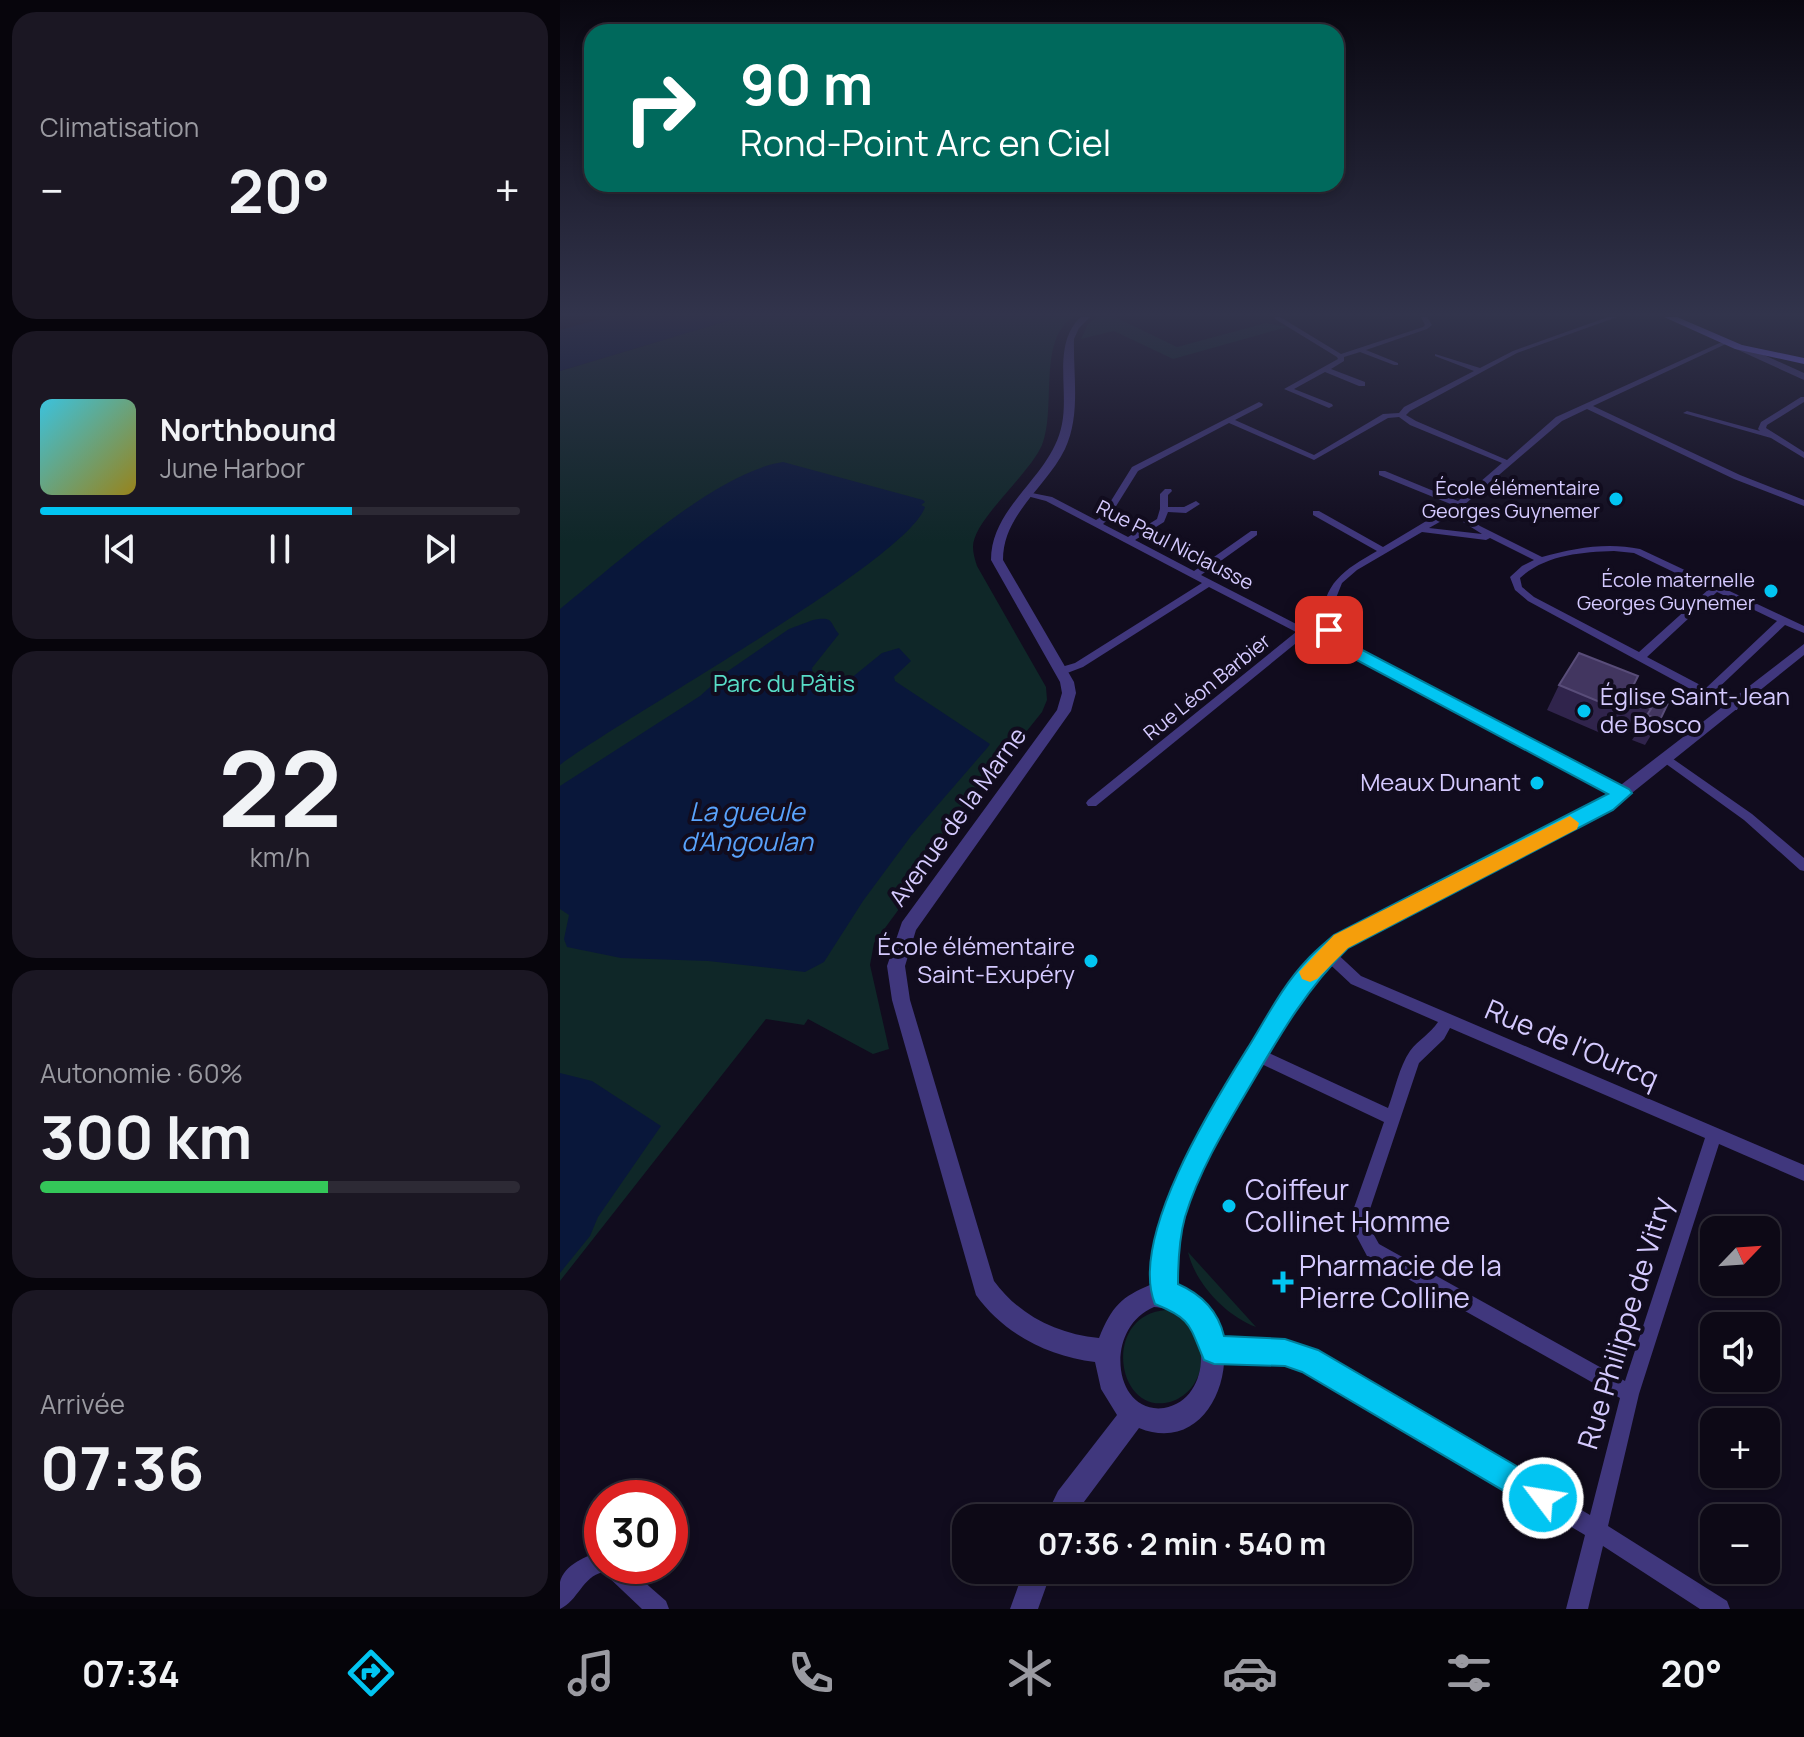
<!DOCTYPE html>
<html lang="fr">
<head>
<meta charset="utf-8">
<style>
	:root { --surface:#0d0916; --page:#1b1723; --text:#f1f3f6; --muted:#9a9aa1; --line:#2d2a35; --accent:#02c5f2 }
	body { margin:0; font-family:Manrope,sans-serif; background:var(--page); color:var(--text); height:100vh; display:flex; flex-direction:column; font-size:30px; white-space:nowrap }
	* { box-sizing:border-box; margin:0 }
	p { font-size:26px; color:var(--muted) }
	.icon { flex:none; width:44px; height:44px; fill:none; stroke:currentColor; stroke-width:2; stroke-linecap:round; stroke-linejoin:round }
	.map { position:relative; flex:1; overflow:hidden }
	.drawer { display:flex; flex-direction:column; gap:12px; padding:12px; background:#07050c; width:560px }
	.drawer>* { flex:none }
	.banner { position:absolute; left:24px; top:24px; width:760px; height:168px; border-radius:24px; box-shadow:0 4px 12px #0003,0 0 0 2px var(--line); background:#00695c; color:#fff; overflow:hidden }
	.needle { width:52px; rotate:65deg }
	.buttons { position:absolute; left:1140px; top:1216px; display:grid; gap:16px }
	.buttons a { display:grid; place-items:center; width:80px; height:80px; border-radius:16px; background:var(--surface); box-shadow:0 4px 12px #0003,0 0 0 2px var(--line); font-size:40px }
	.speed { position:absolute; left:24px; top:1480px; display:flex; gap:16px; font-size:40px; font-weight:700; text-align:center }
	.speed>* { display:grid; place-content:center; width:104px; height:104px; border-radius:50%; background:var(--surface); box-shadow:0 4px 12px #0003,0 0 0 2px var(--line); line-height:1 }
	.speed .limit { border:12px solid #d22; background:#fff; color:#111 }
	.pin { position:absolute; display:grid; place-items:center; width:68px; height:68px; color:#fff; margin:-34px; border-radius:16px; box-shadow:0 4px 12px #0006 }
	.me { position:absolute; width:88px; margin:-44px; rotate:301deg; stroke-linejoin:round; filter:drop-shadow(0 0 6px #0008) }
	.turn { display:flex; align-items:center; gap:28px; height:168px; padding:0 24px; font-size:36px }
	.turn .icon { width:104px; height:104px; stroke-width:2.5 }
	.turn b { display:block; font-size:56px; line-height:68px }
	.big { font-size:60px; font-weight:700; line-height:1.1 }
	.drawer .widget { flex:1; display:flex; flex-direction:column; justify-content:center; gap:12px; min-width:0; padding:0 28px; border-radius:24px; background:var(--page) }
	.drawer .dial { align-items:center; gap:0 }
	.dial b { font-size:104px; line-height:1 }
	.song { display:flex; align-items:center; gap:24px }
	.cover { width:96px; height:96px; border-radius:12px; background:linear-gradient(135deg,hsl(190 70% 55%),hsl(50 70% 35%)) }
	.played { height:8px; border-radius:4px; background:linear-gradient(90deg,var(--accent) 65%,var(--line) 65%) }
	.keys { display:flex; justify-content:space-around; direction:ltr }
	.heat { display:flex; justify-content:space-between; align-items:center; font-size:44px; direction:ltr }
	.charge { height:12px; border-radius:6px; background:linear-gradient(90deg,#34c759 60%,var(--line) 0) }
	.trip { position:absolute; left:392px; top:1504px; width:460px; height:80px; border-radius:24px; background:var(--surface); box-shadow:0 4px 12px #0003,0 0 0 2px var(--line); font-weight:700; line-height:80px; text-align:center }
	.dock { display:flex; height:128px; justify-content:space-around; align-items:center; background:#050409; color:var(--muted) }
	.dock .icon { width:56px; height:56px }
	.dock .active { color:var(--accent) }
	.dock b { font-size:36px; color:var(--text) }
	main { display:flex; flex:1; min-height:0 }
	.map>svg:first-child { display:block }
	.green { fill:#0f2728 }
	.water { fill:#09173a }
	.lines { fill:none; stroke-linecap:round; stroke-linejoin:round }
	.minor { fill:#40377d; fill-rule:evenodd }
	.tertiary { fill:#40377d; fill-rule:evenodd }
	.secondary { fill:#7362fe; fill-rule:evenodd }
	.wall { fill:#30244c }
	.shaded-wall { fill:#1c1332 }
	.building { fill:#423660; stroke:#594d79; stroke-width:2 }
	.route { fill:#02c5f2; stroke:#01809d; stroke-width:2 }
	.slow { fill:#f59e0b }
	.poi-dot { fill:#02c5f2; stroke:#110c1e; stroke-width:3 }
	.labels { text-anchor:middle; stroke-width:8; stroke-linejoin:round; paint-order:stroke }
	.far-poi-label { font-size:20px; fill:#d5caff; stroke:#110c1e; text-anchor:end }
	.far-street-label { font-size:20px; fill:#d5caff; stroke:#110c1e }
	.park-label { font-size:24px; fill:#58ddc7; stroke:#110c1e }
	.poi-label { font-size:24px; fill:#d5caff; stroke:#110c1e; text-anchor:end }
	.street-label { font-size:24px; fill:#d5caff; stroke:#110c1e }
	.water-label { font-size:26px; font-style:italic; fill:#59a3fd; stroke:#110c1e }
	.near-street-label { font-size:28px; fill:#d5caff; stroke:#110c1e }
	.near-poi-label { font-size:28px; fill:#d5caff; stroke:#110c1e; text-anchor:start }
</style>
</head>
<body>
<main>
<section class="drawer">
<div class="widget"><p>Climatisation</p>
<div class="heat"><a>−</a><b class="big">20°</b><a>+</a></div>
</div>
<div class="widget">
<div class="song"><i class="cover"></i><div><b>Northbound</b><p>June Harbor</p></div></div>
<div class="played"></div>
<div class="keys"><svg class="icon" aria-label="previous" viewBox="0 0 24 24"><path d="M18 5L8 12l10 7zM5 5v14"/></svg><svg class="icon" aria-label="pause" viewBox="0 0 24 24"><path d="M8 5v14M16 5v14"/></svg><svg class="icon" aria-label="next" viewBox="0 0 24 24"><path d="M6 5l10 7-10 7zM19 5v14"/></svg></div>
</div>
<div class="widget dial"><b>22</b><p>km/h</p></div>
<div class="widget"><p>Autonomie · 60%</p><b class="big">300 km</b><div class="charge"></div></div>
<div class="widget"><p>Arrivée</p><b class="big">07:36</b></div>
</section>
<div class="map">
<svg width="1244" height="1609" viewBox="0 0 1244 1609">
	<rect width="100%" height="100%" fill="#110c1e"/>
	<path class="green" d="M 180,317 L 513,317 C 477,340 497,409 482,445 C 469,475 413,520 413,547 C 413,553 415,560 417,566 L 486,687 L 487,700 L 482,712 L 429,778 L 433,781 L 314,943 L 310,965 L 329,1049 L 313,1054 L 248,1019 L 244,1025 L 206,1019 L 0,1281 L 0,371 Z
		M 538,317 L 555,317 L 617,347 L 706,323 L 727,327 L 613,359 L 554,331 L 521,339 L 528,324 Z
		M 628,1252 L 696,1327 C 666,1316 635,1283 628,1252 Z
		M 606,1310 C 637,1320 652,1355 634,1384 C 628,1393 620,1399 610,1402 C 556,1416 541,1315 606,1310 Z"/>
	<path class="water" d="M 48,317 L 180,317 L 0,371 L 0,330 Z
		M 223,462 L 363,500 L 365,502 L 361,505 L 365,507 C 348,560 62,718 0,765 L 0,609 C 55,565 156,472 223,462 Z
		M 253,620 C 275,616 269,623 279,634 L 252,668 L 253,677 L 279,688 L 322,653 L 339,648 L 351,661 L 334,677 L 335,681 L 430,744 L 428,747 L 351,836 L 303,901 L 264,962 L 245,972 L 148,961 L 61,958 L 7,947 L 4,939 L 9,915 L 0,909 L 0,786 L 140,696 L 168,671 L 229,629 Z
		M 0,1073 L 32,1081 L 101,1126 L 38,1217 L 30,1236 L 0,1273 Z"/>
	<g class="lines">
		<path class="minor" d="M 714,317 L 720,317 L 781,354 L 863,327 L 865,325 L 861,317 L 867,317 L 872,325 L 867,329 L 806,350 L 838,363 L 838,365 L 834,365 L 800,352 L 784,357 L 784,361 L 771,369 L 805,382 L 805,386 L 799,386 L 765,372 L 734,389 L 772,404 L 773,406 L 769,408 L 724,389 L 778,359 L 777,357 L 715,319 Z
			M 1048,317 L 1057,317 L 957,353 L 850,411 L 846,415 L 856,421 L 947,460 L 996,417 L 1164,341 L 1168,341 L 1168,343 L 1033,406 L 1180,475 L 1244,500 L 1244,506 L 1174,479 L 1027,409 L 1002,421 L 897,511 L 920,526 L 982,557 C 1014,548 1047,542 1080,549 L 1244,626 L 1244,633 L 1225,625 L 1154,692 L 1177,704 L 1178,707 L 1177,710 L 1169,710 L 968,601 L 955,590 L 950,577 L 962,566 L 974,560 L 930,538 L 926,540 L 862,532 L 797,570 L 782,583 L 772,608 L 772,627 L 784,643 L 1067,790 L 1069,793 L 1067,796 L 1059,796 L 776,647 L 765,631 L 746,635 L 536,806 L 528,806 L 526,803 L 528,800 L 736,632 L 649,587 L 523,667 L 502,675 L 498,674 L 497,671 L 498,668 L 515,663 L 642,583 L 486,501 L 467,496 L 467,492 L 492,497 L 536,520 L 541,517 L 572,467 L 699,402 L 703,404 L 702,406 L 675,420 L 754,455 L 823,414 L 839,413 L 844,407 L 914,371 L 875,356 L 875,354 L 920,368 L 953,351 ZM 839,417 L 850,425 L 942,463 L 898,501 L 825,471 L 819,471 L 819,475 L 893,505 L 823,547 L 759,511 L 753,511 L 753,515 L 817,551 C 784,570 762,583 762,625 L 744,628 L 641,575 L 697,535 L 697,531 L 691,531 L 634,571 L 575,540 L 604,522 L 608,512 L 626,513 L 640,504 L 636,501 L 624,507 L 608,507 L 608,495 L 612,491 L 611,489 L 605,489 L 600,494 L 600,509 L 597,519 L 568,537 L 543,524 L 548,519 L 578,471 L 669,423 L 754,460 L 828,418 ZM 892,515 L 922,534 L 869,528 ZM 1054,551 L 1074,553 L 1149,589 L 1079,652 L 974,597 L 962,587 L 960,578 C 985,555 1021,552 1054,551 ZM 1157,592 L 1217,621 L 1146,688 L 1087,657 Z
			M 1241,397 L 1244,397 L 1244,402 L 1207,425 L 1206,428 L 1244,452 L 1244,458 L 1211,438 L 1123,413 L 1127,411 L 1200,431 L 1198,429 L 1201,422 Z
			M 1106,754 L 1192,814 L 1244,858 L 1244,871 L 1240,870 L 1184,820 L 1102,761 L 1100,758 Z
			M 767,947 L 772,949 L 801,976 L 1244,1165 L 1244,1181 L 1159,1144 L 1079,1394 L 1048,1526 L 1167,1601 L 1170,1609 L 1140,1609 L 1043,1546 L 1028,1609 L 1006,1609 L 1025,1535 L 743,1368 L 725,1361 L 654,1359 L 648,1356 L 645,1350 L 648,1344 L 654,1341 L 725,1343 L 754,1354 L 1030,1515 L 1060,1398 L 807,1256 L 789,1222 L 824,1122 L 691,1059 L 689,1054 L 691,1049 L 696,1047 L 828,1108 C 835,1090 839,1067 850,1051 C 858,1040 870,1034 878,1022 L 791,984 L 762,957 L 760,953 L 762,949 ZM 890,1028 L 1145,1138 L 1065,1381 L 819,1244 L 806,1221 L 859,1063 L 884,1039 Z
			M 42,1552 L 42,1566 L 66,1566 L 106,1601 L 109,1609 L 82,1609 L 43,1572 C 22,1577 18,1601 0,1609 C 0,1600 0,1589 0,1582 C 4,1565 27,1555 42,1552 Z"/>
		<path class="tertiary" d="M 521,317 L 530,317 L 519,328 L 514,339 C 513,375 521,415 505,449 C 486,488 443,514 443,560 L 514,682 L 516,693 L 511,711 L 356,930 L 345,966 L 350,1000 L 434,1281 C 459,1315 496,1334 539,1338 C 552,1306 561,1297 592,1284 C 596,1194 643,1122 689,1048 C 715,1007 739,968 775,935 L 1040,801 L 1244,644 L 1244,655 L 1052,809 L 787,947 C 752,980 728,1019 704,1060 C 659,1135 617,1197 616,1287 C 700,1308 666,1464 579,1428 L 512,1518 L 485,1518 L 498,1491 L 557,1415 L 541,1389 L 535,1362 C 488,1356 444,1334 416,1295 L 332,1000 L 327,966 L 342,922 L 497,710 L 502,693 L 500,682 L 431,560 C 431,505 492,477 502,424 C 509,389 492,343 521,317 ZM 594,1307 C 602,1308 611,1308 618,1312 C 653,1333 648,1401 604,1408 C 553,1415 543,1328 594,1307 Z
			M 1176,345 L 1182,345 L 1244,373 L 1244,380 L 1176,349 Z
			M 464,1570 L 492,1570 L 478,1609 L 450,1609 Z"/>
		<path class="secondary" d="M 1104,317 L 1117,317 L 1182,345 L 1244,358 L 1244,364 L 1175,349 Z"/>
	</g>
	<path class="wall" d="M 1019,653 L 1078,676 L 1072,688 L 1110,699 L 1100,720 L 1085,745 L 1072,740 L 1076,734 L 1052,724 L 1045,735 L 987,710 L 999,685 Z"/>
	<path class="shaded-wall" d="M 822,317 L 835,317 L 822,321 Z"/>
	<path class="building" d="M 1019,653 L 1078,676 L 1072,688 L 1110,699 L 1100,720 L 1087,715 L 1091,709 L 1065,698 L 1059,710 L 999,685 Z"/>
	<linearGradient id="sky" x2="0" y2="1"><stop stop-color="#090710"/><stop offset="0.58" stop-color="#32344c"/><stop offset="1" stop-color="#32344c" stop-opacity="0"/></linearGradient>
	<rect width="1244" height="542" fill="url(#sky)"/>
	<path class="route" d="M 769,625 L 775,627 L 785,641 L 1069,789 L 1072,793 L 1053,810 L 788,948 C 748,987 721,1033 693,1081 C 667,1125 640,1168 625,1217 C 619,1239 618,1261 618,1284 C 641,1294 658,1311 664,1336 L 725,1339 L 758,1350 L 994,1488 L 998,1498 L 994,1509 L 983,1514 L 742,1372 L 725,1366 L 654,1364 L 644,1360 C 629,1325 632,1319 595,1304 C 568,1238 654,1102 689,1046 C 707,1017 723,985 747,960 C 755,951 765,943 774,935 L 1048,794 L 774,648 L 762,630 Z"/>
	<path class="slow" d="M 1010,816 L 1019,823 L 1017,829 L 788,948 L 757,979 L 750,982 L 742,979 L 739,972 L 774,935 Z"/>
	<g class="poi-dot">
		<circle cx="1056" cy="499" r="8"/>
		<circle cx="1211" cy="591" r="8"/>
		<circle cx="1024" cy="711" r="8"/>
		<circle cx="977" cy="783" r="8"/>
		<circle cx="531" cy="961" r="8"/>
		<circle cx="669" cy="1206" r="8"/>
		<path d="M719 1270h8v8h8v8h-8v8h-8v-8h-8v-8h8z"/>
	</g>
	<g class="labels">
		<g class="far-poi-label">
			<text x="1040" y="495">École élémentaire<tspan x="1040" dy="23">Georges Guynemer</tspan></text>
			<text x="1195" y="587">École maternelle<tspan x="1195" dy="23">Georges Guynemer</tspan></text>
		</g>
		<g class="far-street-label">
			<text transform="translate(615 545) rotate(27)" y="7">Rue Paul Niclausse</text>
			<text transform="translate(647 687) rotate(-39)" y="7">Rue Léon Barbier</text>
		</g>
		<g class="park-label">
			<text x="224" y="692">Parc du Pâtis</text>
		</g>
		<g class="poi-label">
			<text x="1040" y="705" text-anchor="start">Église Saint-Jean<tspan x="1040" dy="28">de Bosco</tspan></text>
			<text x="961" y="791">Meaux Dunant</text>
			<text x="515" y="955">École élémentaire<tspan x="515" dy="28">Saint-Exupéry</tspan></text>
		</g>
		<g class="street-label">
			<text transform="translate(398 817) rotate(-54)" y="8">Avenue de la Marne</text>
		</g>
		<g class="water-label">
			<text x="187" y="821">La gueule<tspan x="187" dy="30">d'Angoulan</tspan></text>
		</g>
		<g class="near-street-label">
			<text transform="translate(1012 1044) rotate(23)" y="10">Rue de l'Ourcq</text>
			<text transform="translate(1065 1323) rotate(-73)" y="10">Rue Philippe de Vitry</text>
		</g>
		<g class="near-poi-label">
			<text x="685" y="1200">Coiffeur<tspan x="685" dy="32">Collinet Homme</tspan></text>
			<text x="739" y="1276">Pharmacie de la<tspan x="739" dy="32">Pierre Colline</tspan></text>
		</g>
	</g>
</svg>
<div class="buttons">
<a><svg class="needle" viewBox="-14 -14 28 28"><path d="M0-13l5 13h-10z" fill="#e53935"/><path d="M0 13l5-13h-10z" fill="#9a9aa1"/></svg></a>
<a><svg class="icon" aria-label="sound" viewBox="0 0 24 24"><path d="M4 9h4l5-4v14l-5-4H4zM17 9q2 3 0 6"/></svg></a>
<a>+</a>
<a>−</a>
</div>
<div class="speed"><div class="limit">30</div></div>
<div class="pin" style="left:769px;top:630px;background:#d93025"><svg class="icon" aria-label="arrive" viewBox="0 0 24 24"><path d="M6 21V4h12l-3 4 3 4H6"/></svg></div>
<svg class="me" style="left:983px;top:1498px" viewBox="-20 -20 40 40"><circle r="17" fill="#02c5f2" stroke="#fff" stroke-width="3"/><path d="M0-11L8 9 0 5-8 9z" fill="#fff"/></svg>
<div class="trip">07:36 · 2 min · 540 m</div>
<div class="banner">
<div class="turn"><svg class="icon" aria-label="right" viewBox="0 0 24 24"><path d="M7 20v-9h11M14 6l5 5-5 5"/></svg><div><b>90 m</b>Rond-Point Arc en Ciel</div></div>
</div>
</div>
</main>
<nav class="dock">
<b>07:34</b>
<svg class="icon active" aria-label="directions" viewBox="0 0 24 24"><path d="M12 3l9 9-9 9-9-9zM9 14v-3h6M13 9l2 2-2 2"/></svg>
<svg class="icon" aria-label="music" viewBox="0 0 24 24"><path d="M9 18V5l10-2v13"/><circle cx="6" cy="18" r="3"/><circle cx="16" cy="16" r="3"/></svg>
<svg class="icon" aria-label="phone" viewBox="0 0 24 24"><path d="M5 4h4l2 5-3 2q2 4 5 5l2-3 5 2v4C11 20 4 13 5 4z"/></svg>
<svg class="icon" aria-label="climate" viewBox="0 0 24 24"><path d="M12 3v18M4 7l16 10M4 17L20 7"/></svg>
<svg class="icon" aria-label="car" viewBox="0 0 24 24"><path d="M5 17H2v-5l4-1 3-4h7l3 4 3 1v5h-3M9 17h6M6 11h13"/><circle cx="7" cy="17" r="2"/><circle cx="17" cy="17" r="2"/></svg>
<svg class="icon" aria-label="filters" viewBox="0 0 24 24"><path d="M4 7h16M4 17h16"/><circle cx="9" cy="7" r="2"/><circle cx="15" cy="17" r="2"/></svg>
<b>20°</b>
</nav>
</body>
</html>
